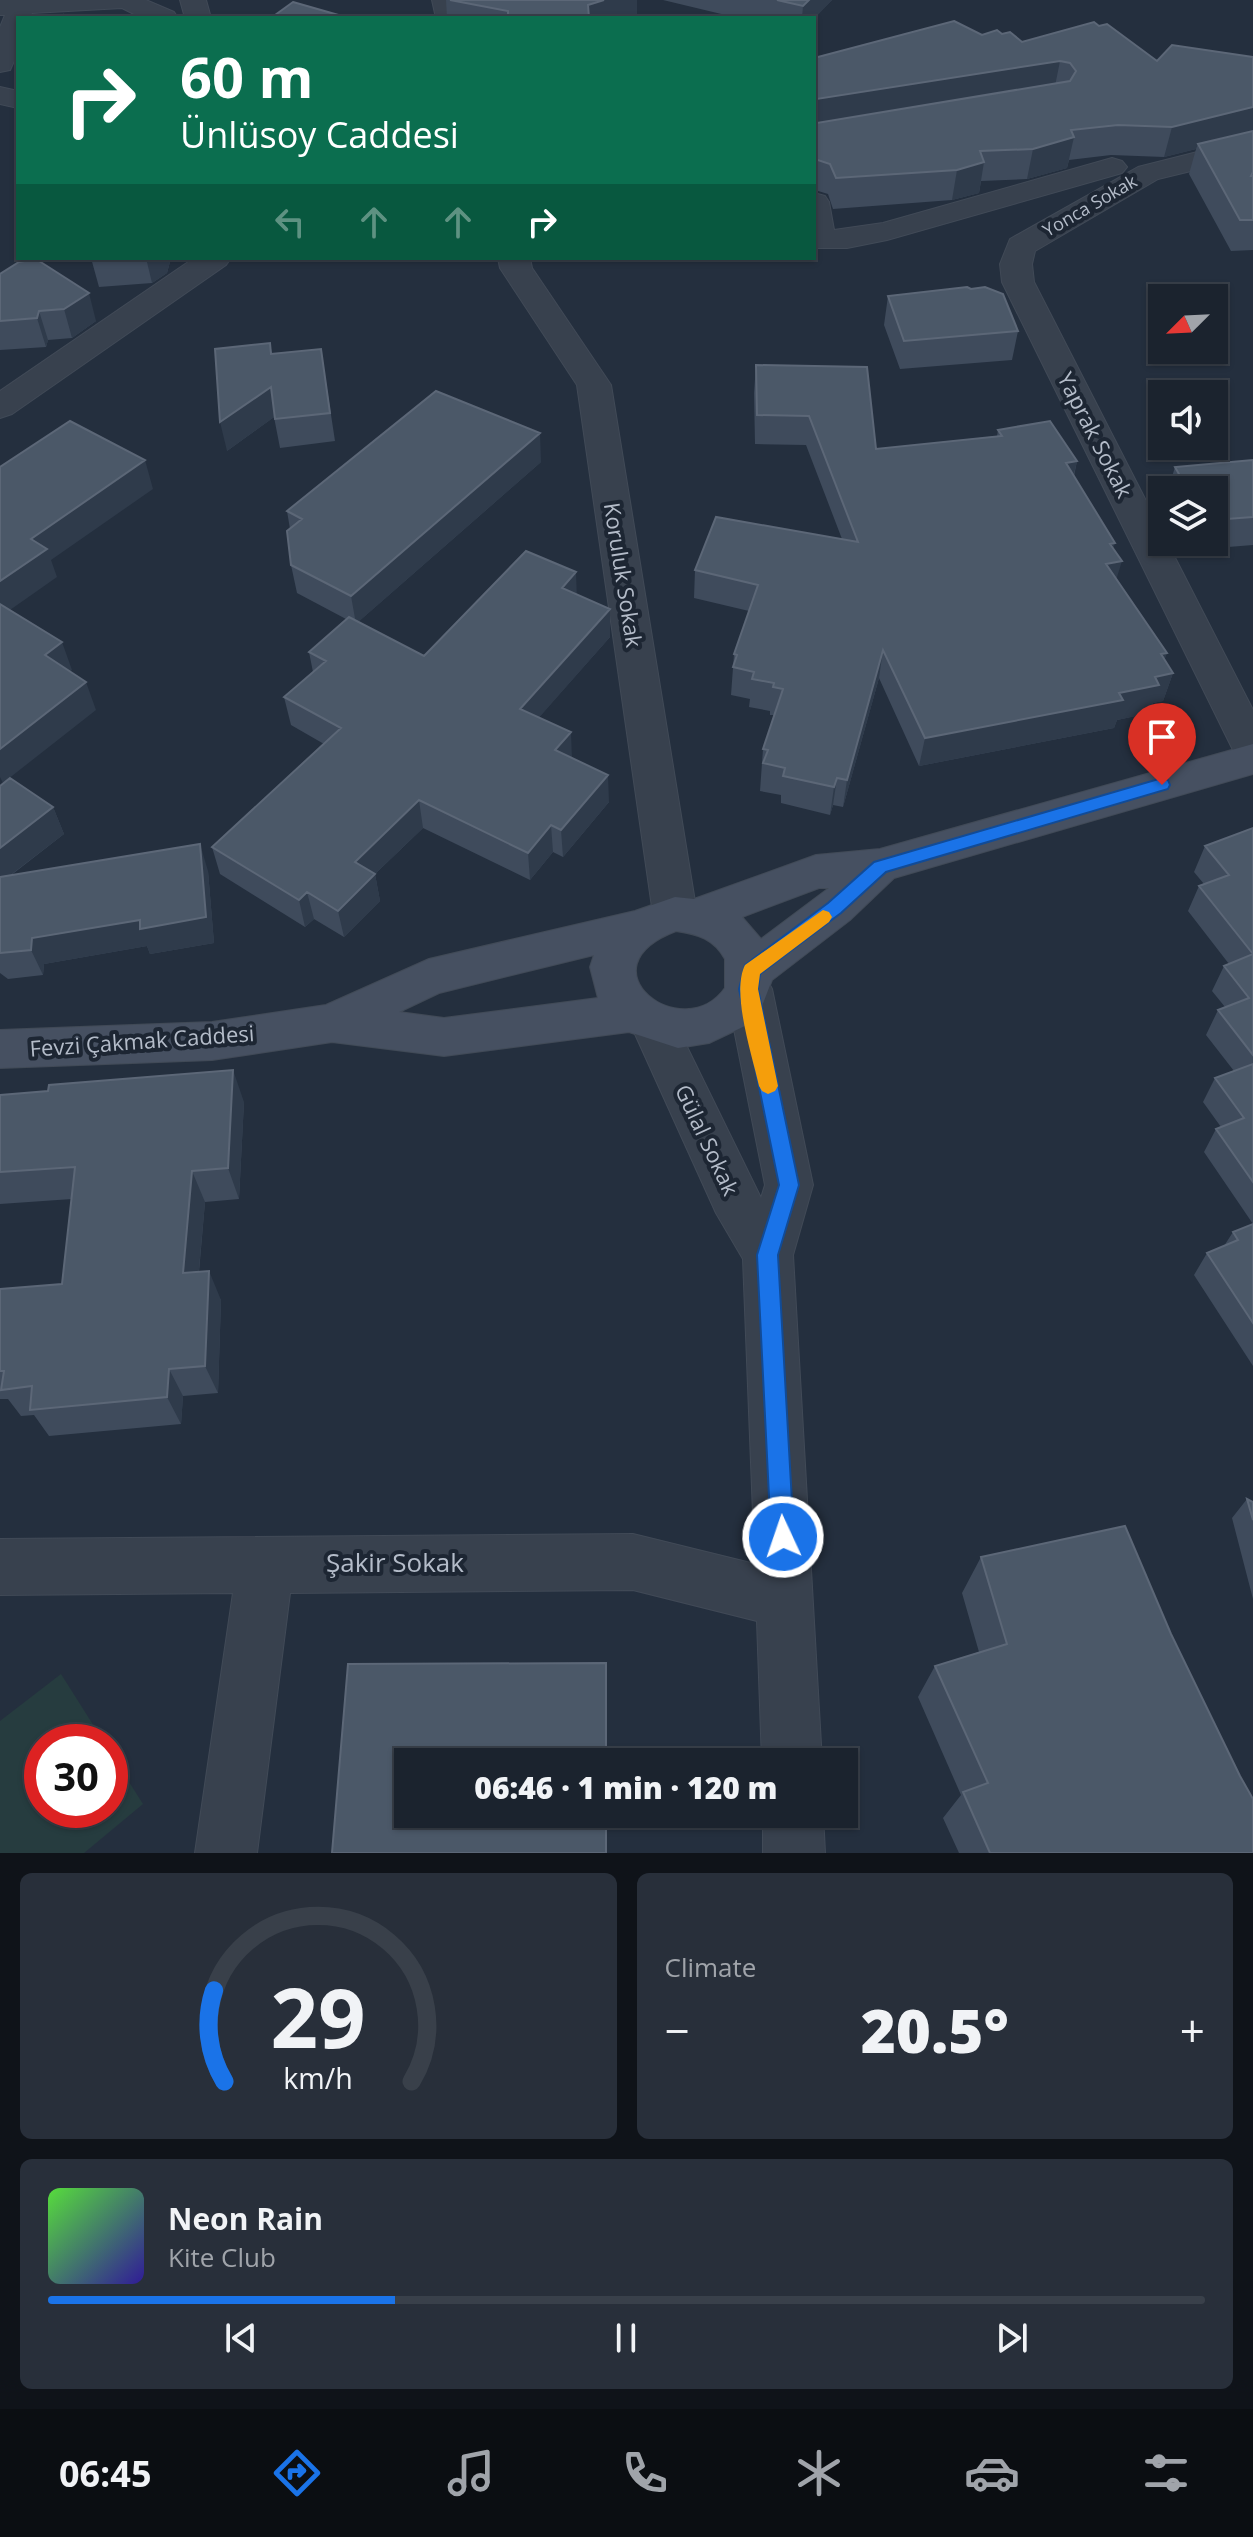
<!DOCTYPE html>
<html lang="en">
<head>
<meta charset="utf-8">
<style>
	:root { --surface:#1b232e; --page:#282f3a; --text:#f1f3f6; --muted:#a0a4aa; --line:#39404a; --accent:#1a73e8 }
	body { margin:0; font-family:"Open Sans",sans-serif; background:var(--page); color:var(--text); height:100vh; display:flex; flex-direction:column; font-size:30px; white-space:nowrap }
	* { box-sizing:border-box; margin:0 }
	p { font-size:26px; color:var(--muted) }
	.icon { flex:none; width:44px; height:44px; fill:none; stroke:currentColor; stroke-width:2; stroke-linecap:round; stroke-linejoin:round }
	.map { position:relative; height:1853px; overflow:hidden }
	.sheet { display:flex; flex-direction:column; gap:20px; padding:20px; background:#0f1319; flex:1 }
	.sheet>* { flex:none }
	.banner { position:absolute; left:16px; top:16px; width:800px; height:244px; border-radius:0px; box-shadow:0 2px 6px #0004,0 0 0 2px var(--line); background:#0b6e4f; color:#fff; overflow:hidden }
	.needle { width:52px; rotate:246deg }
	.fabs { position:absolute; left:1148px; top:284px; display:grid; gap:16px }
	.fabs a { display:grid; place-items:center; width:80px; height:80px; border-radius:0px; background:var(--surface); box-shadow:0 2px 6px #0004,0 0 0 2px var(--line); font-size:40px }
	.speed { position:absolute; left:24px; top:1724px; display:flex; gap:16px; font-size:40px; font-weight:700; text-align:center }
	.speed>* { display:grid; place-content:center; width:104px; height:104px; border-radius:50%; background:var(--surface); box-shadow:0 2px 6px #0004,0 0 0 2px var(--line); line-height:1 }
	.speed .limit { border:12px solid #d22; background:#fff; color:#111 }
	.pin { position:absolute; display:grid; place-items:center; width:68px; height:68px; color:#fff; margin:-82px -34px; border-radius:50% 50% 50% 0; rotate:-45deg; box-shadow:0 0 8px #0007 }
	.pin .icon { rotate:45deg }
	.me { position:absolute; width:88px; margin:-44px; rotate:357deg; stroke-linejoin:round; filter:drop-shadow(0 0 6px #0008) }
	.turn { display:flex; align-items:center; gap:28px; height:168px; padding:0 32px; font-size:36px }
	.turn .icon { width:104px; height:104px; stroke-width:2.5 }
	.turn b { display:block; font-size:56px; line-height:68px }
	.lanes { display:flex; align-items:center; height:76px; padding:0 32px; background:#0003; justify-content:center; gap:40px; direction:ltr }
	.lanes .off { opacity:.35 }
	.big { font-size:60px; font-weight:800; line-height:1.1 }
	.sheet .widget { flex:1; display:flex; flex-direction:column; justify-content:center; gap:12px; min-width:0; padding:0 28px; border-radius:12px; background:var(--page) }
	.sheet .dial { align-items:center; gap:0 }
	.dial svg { height:208px; overflow:visible; fill:none; stroke:var(--line); stroke-width:7; stroke-linecap:round; text-anchor:middle }
	.dial text { fill:var(--text); stroke:none }
	.song { display:flex; align-items:center; gap:24px }
	.cover { width:96px; height:96px; border-radius:12px; background:linear-gradient(135deg,hsl(110 70% 55%),hsl(250 70% 35%)) }
	.played { height:8px; border-radius:4px; background:linear-gradient(90deg,var(--accent) 30%,var(--line) 30%) }
	.keys { display:flex; justify-content:space-around; direction:ltr }
	.heat { display:flex; justify-content:space-between; align-items:center; font-size:44px; direction:ltr }
	.sheet .tiles { flex:1; display:grid; gap:20px; grid-template-columns:1fr 1fr }
	.widget:last-child { grid-column:span 2 }
	.trip { position:absolute; left:394px; top:1748px; width:464px; height:80px; border-radius:0px; background:var(--surface); box-shadow:0 2px 6px #0004,0 0 0 2px var(--line); font-weight:800; line-height:80px; text-align:center }
	.tab-bar { display:flex; height:128px; justify-content:space-around; align-items:center; background:#0b0e12; color:var(--muted) }
	.tab-bar .icon { width:56px; height:56px }
	.tab-bar .active { color:var(--accent) }
	.tab-bar b { font-size:36px; color:var(--text) }
	.map>svg:first-child { display:block }
	.green { fill:#263c3f }
	.lines { fill:none; stroke-linecap:round; stroke-linejoin:round }
	.street-casing { stroke:#414a57; stroke-width:2 }
	.secondary-casing { stroke:#414a57; stroke-width:2 }
	.street { fill:#38414e; fill-rule:evenodd }
	.secondary { fill:#465061; fill-rule:evenodd }
	.wall { fill:#3f4b5c }
	.shaded-wall { fill:#2f3b4b }
	.building { fill:#4b5868; stroke:#5c6777; stroke-width:2 }
	.route { fill:#1a73e8; stroke:#114b97; stroke-width:2 }
	.slow { fill:#f59e0b }
	.labels { text-anchor:middle; stroke-width:8; stroke-linejoin:round; paint-order:stroke }
	.far-street-label { font-size:18px; fill:#b4bcc9; stroke:#1d2633 }
	.street-label { font-size:22px; fill:#b4bcc9; stroke:#1d2633 }
	.near-street-label { font-size:26px; fill:#b4bcc9; stroke:#1d2633 }
</style>
</head>
<body>
<div class="map">
<svg width="1253" height="1853" viewBox="0 0 1253 1853">
	<rect width="100%" height="100%" fill="#242f3e"/>
	<path class="green" d="M 61,1674 L 104,1742 L 42,1742 L 42,1810 L 110,1810 L 110,1752 L 143,1804 L 84,1853 L 0,1853 L 0,1721 Z"/>
	<g class="lines">
		<defs>
			<path id="street" d="M 0,0 L 146,0 L 174,12 L 178,18 L 142,18 L 122,8 L 32,13 L 30,18 L 18,18 L 18,52 L 10,70 L 0,72 L 0,27 L 5,15 L 0,15 Z
				M 180,0 L 206,0 L 211,18 L 185,18 Z
				M 432,0 L 458,0 L 462,18 L 436,18 Z
				M 0,87 L 18,91 L 18,108 L 0,104 Z
				M 1253,138 L 1253,156 L 1158,179 L 1035,251 L 1032,264 L 1034,282 L 1162,532 L 1162,542 L 1167,542 L 1253,710 L 1253,765 L 1239,761 L 1233,750 L 1002,282 L 1000,264 L 1010,239 L 1138,167 Z
				M 1112,158 L 1122,161 L 1127,167 L 1122,173 L 887,240 L 847,248 L 814,248 L 814,193 L 825,196 L 829,202 L 834,230 L 883,223 Z
				M 194,258 L 231,258 L 226,265 L 12,414 L 0,418 L 0,391 Z
				M 498,258 L 530,258 L 532,268 L 611,385 L 697,914 L 690,926 L 675,931 L 660,926 L 653,914 L 577,385 L 500,268 Z
				M 749,970 L 765,976 L 772,989 L 813,1185 L 793,1255 L 822,1762 L 762,1762 L 757,1621 L 633,1590 L 290,1593 L 257,1853 L 195,1853 L 233,1593 L 0,1595 L 0,1539 L 633,1534 L 755,1564 L 743,1259 L 716,1213 L 630,1023 L 637,1010 L 653,1004 L 669,1010 L 761,1198 L 765,1185 L 726,989 L 733,976 Z
				M 763,1814 L 823,1814 L 825,1853 L 763,1853 Z"/>
			<path id="secondary" d="M 1253,744 L 1253,774 L 894,878 L 850,920 L 772,980 L 762,1006 L 749,1024 L 709,1043 L 678,1048 L 629,1032 L 444,1056 L 332,1042 L 212,1060 L 0,1068 L 0,1030 L 212,1022 L 326,1005 L 429,959 L 635,911 L 675,897 L 694,899 L 816,855 L 880,849 ZM 819,888 L 829,888 L 761,939 L 742,917 ZM 676,931 C 698,934 714,939 725,959 L 725,988 C 683,1047 579,968 676,931 ZM 594,955 L 590,967 L 598,998 L 444,1018 L 399,1012 L 439,993 Z"/>
		</defs>
		<use href="#street" class="street-casing"/>
		<use href="#secondary" class="secondary-casing"/>
		<use href="#street" class="street"/>
		<use href="#secondary" class="secondary"/>
	</g>
	<path class="wall" d="M 446,0 L 637,0 L 637,17 L 447,18 Z
		M 663,0 L 832,0 L 814,18 L 738,18 Z
		M 1002,34 L 1022,42 L 1157,61 L 1253,57 L 1253,250 L 1231,251 L 1189,174 L 1196,149 L 1164,157 L 1111,155 L 1069,160 L 1067,168 L 1027,179 L 981,181 L 979,193 L 952,200 L 833,209 L 828,194 L 815,190 L 814,58 L 982,35 Z
		M 18,52 L 18,68 L 14,55 Z
		M 91,258 L 171,258 L 167,273 L 152,283 L 99,287 Z
		M 0,274 L 96,321 L 72,338 L 48,340 L 46,347 L 0,350 Z
		M 888,296 L 1018,331 L 1012,360 L 900,369 L 884,325 Z
		M 270,343 L 272,354 L 321,349 L 335,441 L 280,448 L 274,417 L 227,451 Z
		M 756,365 L 876,449 L 997,436 L 998,430 L 1077,461 L 1074,476 L 1113,549 L 1116,580 L 1167,653 L 1164,659 L 1173,673 L 1163,701 L 1153,703 L 1150,713 L 1117,720 L 1114,728 L 919,766 L 879,678 L 843,807 L 833,805 L 830,815 L 781,803 L 781,795 L 760,791 L 763,749 L 774,715 L 770,715 L 770,711 L 749,707 L 750,699 L 731,695 L 734,654 L 749,611 L 694,598 L 695,570 L 842,539 L 806,445 L 755,444 L 754,393 Z
		M 1253,460 L 1253,545 L 1203,549 L 1200,543 L 1193,542 L 1214,542 L 1214,490 L 1168,490 L 1175,467 Z
		M 541,462 L 358,622 L 424,656 L 577,594 L 610,637 L 539,717 L 609,802 L 563,857 L 553,852 L 530,880 L 423,828 L 375,874 L 380,901 L 344,937 L 314,919 L 305,927 L 220,874 L 212,847 L 324,744 L 291,725 L 284,697 L 313,672 L 309,652 L 346,619 L 297,593 L 291,565 L 290,529 L 287,511 Z
		M 0,786 L 53,807 L 64,834 L 10,876 L 208,871 L 214,943 L 150,954 L 147,946 L 44,964 L 43,975 L 8,979 L 0,973 Z
		M 1253,828 L 1253,1366 L 1194,1275 L 1207,1253 L 1224,1246 L 1233,1232 L 1253,1224 L 1204,1152 L 1216,1129 L 1221,1127 L 1203,1102 L 1215,1078 L 1234,1071 L 1206,1035 L 1218,1010 L 1225,1007 L 1212,991 L 1224,966 L 1229,964 L 1188,911 L 1199,886 L 1204,884 L 1194,872 L 1205,846 Z
		M 0,1095 L 244,1102 L 239,1199 L 205,1202 L 199,1272 L 221,1300 L 218,1393 L 183,1396 L 181,1424 L 49,1436 L 34,1415 L 21,1416 L 8,1399 L 0,1399 L 0,1289 L 62,1284 L 72,1199 L 0,1204 Z
		M 1247,1499 L 1253,1502 L 1253,1599 L 1232,1518 Z
		M 981,1557 L 1253,1853 L 959,1853 L 943,1818 L 961,1795 L 918,1697 L 935,1666 L 979,1652 L 962,1593 Z"/>
	<path class="shaded-wall" d="M 604,0 L 637,0 L 637,17 L 588,18 L 588,5 Z
		M 809,0 L 832,0 L 814,19 L 814,18 L 802,18 L 803,6 Z
		M 1060,61 L 1054,91 L 814,129 L 816,99 Z
		M 1253,107 L 1253,133 L 1198,144 L 1196,149 L 1164,157 L 1172,127 Z
		M 1074,137 L 1067,168 L 1027,179 L 1033,149 Z
		M 818,160 L 815,190 L 814,191 L 814,162 Z
		M 984,162 L 979,193 L 952,200 L 957,170 Z
		M 146,258 L 171,258 L 167,273 L 152,283 Z
		M 89,293 L 96,321 L 72,338 L 64,309 Z
		M 39,311 L 48,340 L 46,347 L 37,318 Z
		M 271,387 L 277,415 L 227,451 L 220,422 Z
		M 540,433 L 541,462 L 356,624 L 351,596 Z
		M 145,460 L 153,489 L 51,560 L 57,577 L 0,617 L 0,581 L 31,539 Z
		M 1077,461 L 1070,490 L 1066,463 Z
		M 1115,543 L 1109,563 L 1122,561 L 1113,590 L 1098,593 L 1110,544 Z
		M 576,572 L 577,601 L 562,588 Z
		M 610,609 L 610,637 L 522,737 L 520,709 Z
		M 62,642 L 72,670 L 55,683 L 45,655 Z
		M 883,650 L 879,678 L 843,807 L 847,780 Z
		M 1167,653 L 1159,676 L 1173,673 L 1163,701 L 1153,703 L 1150,713 L 1117,720 L 1114,728 L 919,766 L 925,738 L 1119,693 L 1161,654 Z
		M 86,682 L 96,710 L 3,783 L 0,777 L 0,749 Z
		M 571,732 L 572,760 L 555,750 Z
		M 608,775 L 609,802 L 563,857 L 561,830 Z
		M 837,778 L 833,805 L 830,815 L 834,787 Z
		M 419,800 L 423,828 L 375,874 L 380,901 L 344,937 L 338,911 L 355,862 Z
		M 53,807 L 64,834 L 0,883 L 0,848 Z
		M 551,825 L 553,852 L 530,880 L 528,853 Z
		M 200,844 L 208,871 L 214,943 L 150,954 L 147,946 L 44,964 L 43,975 L 31,950 L 32,938 Z
		M 307,892 L 314,919 L 305,927 L 299,900 Z
		M 233,1070 L 244,1102 L 239,1199 L 228,1168 Z
		M 192,1171 L 205,1202 L 196,1302 L 183,1273 Z
		M 209,1271 L 221,1300 L 218,1393 L 205,1366 Z
		M 169,1369 L 183,1396 L 181,1424 L 167,1397 Z
		M 606,1663 L 607,1689 L 607,1762 L 606,1762 Z"/>
	<path class="building" d="M 450,0 L 604,0 L 588,5 L 589,18 L 508,18 L 508,11 Z
		M 777,0 L 809,0 L 803,6 Z
		M 293,2 L 349,18 L 271,18 Z
		M 64,15 L 80,18 L 63,18 Z
		M 954,21 L 982,35 L 997,30 L 1002,34 L 1010,32 L 1022,42 L 1094,22 L 1099,26 L 1107,24 L 1157,61 L 1172,45 L 1253,57 L 1253,107 L 1172,127 L 1118,125 L 1071,130 L 1074,137 L 1033,149 L 980,151 L 984,162 L 957,170 L 836,178 L 830,164 L 818,160 L 814,162 L 814,120 L 817,123 L 1070,81 L 1076,71 L 1070,63 L 1060,61 L 816,99 L 814,117 L 814,58 Z
		M 1253,131 L 1253,172 L 1251,176 L 1253,176 L 1253,220 L 1240,220 L 1198,144 Z
		M 36,259 L 89,293 L 64,309 L 39,311 L 37,318 L 0,321 L 0,274 L 19,262 Z
		M 967,287 L 971,289 L 985,287 L 1003,294 L 1018,331 L 904,341 L 888,296 Z
		M 270,343 L 271,354 L 321,349 L 330,413 L 275,419 L 271,387 L 220,422 L 215,349 Z
		M 756,365 L 867,367 L 876,449 L 1002,436 L 998,430 L 1050,421 L 1077,461 L 1066,463 L 1115,543 L 1110,544 L 1122,561 L 1106,564 L 1167,653 L 1161,654 L 1173,673 L 1155,677 L 1159,685 L 1119,693 L 1123,700 L 925,738 L 883,650 L 847,780 L 837,778 L 834,787 L 783,776 L 785,768 L 763,763 L 768,750 L 763,749 L 783,689 L 773,687 L 774,683 L 752,679 L 754,672 L 733,667 L 737,655 L 734,654 L 758,585 L 695,570 L 716,517 L 858,542 L 809,416 L 757,415 Z
		M 436,391 L 540,433 L 351,596 L 291,565 L 287,531 L 302,519 L 287,511 Z
		M 70,421 L 145,460 L 31,539 L 47,549 L 0,581 L 0,467 Z
		M 1253,460 L 1253,517 L 1214,520 L 1214,490 L 1188,490 L 1175,467 Z
		M 526,551 L 576,572 L 562,588 L 610,609 L 520,709 L 571,732 L 555,750 L 608,775 L 561,830 L 551,825 L 528,853 L 419,800 L 355,862 L 375,874 L 338,911 L 307,892 L 299,900 L 212,847 L 341,728 L 284,697 L 326,661 L 309,652 L 349,617 L 424,656 Z
		M 0,604 L 62,642 L 45,655 L 86,682 L 0,749 Z
		M 10,778 L 53,807 L 0,848 L 0,786 Z
		M 1253,828 L 1253,954 L 1199,886 L 1229,875 L 1205,846 Z
		M 200,844 L 206,917 L 140,929 L 140,920 L 32,938 L 31,950 L 0,953 L 0,877 Z
		M 1253,954 L 1253,1055 L 1218,1010 L 1249,998 L 1224,966 Z
		M 1253,1064 L 1253,1182 L 1216,1129 L 1244,1118 L 1215,1078 Z
		M 233,1070 L 228,1168 L 192,1171 L 183,1273 L 209,1271 L 205,1366 L 169,1369 L 167,1397 L 30,1410 L 32,1386 L 1,1390 L 4,1371 L 0,1371 L 0,1289 L 62,1284 L 75,1167 L 0,1172 L 0,1095 L 48,1091 L 49,1085 Z
		M 1253,1224 L 1253,1323 L 1207,1253 L 1238,1240 L 1233,1232 Z
		M 1247,1499 L 1253,1502 L 1253,1520 Z
		M 1125,1526 L 1171,1634 L 1240,1776 L 1253,1799 L 1253,1853 L 990,1853 L 963,1792 L 988,1783 L 935,1666 L 1007,1644 L 981,1557 Z
		M 606,1663 L 606,1762 L 408,1762 L 408,1814 L 606,1814 L 606,1853 L 332,1853 L 348,1664 Z"/>
	<path class="route" d="M 1162,778 L 1168,780 L 1170,785 L 1168,789 L 886,872 L 841,913 L 760,974 L 758,989 L 799,1185 L 778,1255 L 794,1537 L 791,1545 L 783,1549 L 775,1545 L 771,1537 L 757,1255 L 779,1185 L 739,989 L 745,965 L 828,903 L 874,862 Z"/>
	<path class="slow" d="M 823,910 L 829,912 L 832,917 L 829,922 L 760,974 L 758,989 L 778,1086 L 775,1091 L 768,1094 L 762,1091 L 759,1086 C 752,1054 731,993 745,965 Z"/>
	<g class="labels">
		<g class="far-street-label">
			<text transform="translate(1090 206) rotate(-30)" y="6">Yonca Sokak</text>
		</g>
		<g class="street-label">
			<text transform="translate(1095 435) rotate(63)" y="8">Yaprak Sokak</text>
			<text transform="translate(623 575) rotate(81)" y="8">Koruluk Sokak</text>
			<text transform="translate(142 1041) rotate(-4)" y="8">Fevzi Çakmak Caddesi</text>
			<text transform="translate(707 1140) rotate(65)" y="8">Gülal Sokak</text>
		</g>
		<g class="near-street-label">
			<text x="395" y="1572">Şakir Sokak</text>
		</g>
	</g>
</svg>
<div class="fabs">
<a><svg class="needle" viewBox="-14 -14 28 28"><path d="M0-13l5 13h-10z" fill="#e53935"/><path d="M0 13l5-13h-10z" fill="#a0a4aa"/></svg></a>
<a><svg class="icon" aria-label="sound" viewBox="0 0 24 24"><path d="M4 9h4l5-4v14l-5-4H4zM17 9q2 3 0 6"/></svg></a>
<a><svg class="icon" aria-label="layers" viewBox="0 0 24 24"><path d="M12 4l9 5-9 5-9-5zM3 14l9 5 9-5"/></svg></a>
</div>
<div class="speed"><div class="limit">30</div></div>
<div class="pin" style="left:1162px;top:785px;background:#d93025"><svg class="icon" aria-label="arrive" viewBox="0 0 24 24"><path d="M6 21V4h12l-3 4 3 4H6"/></svg></div>
<svg class="me" style="left:783px;top:1537px" viewBox="-20 -20 40 40"><circle r="17" fill="#1a73e8" stroke="#fff" stroke-width="3"/><path d="M0-11L8 9 0 5-8 9z" fill="#fff"/></svg>
<div class="trip">06:46 · 1 min · 120 m</div>
<div class="banner">
<div class="turn"><svg class="icon" aria-label="right" viewBox="0 0 24 24"><path d="M7 20v-9h11M14 6l5 5-5 5"/></svg><div><b>60 m</b>Ünlüsoy Caddesi</div></div>
<div class="lanes"><svg class="icon off" aria-label="left" viewBox="0 0 24 24"><path d="M17 20v-9H6M10 6l-5 5 5 5"/></svg><svg class="icon off" aria-label="ahead" viewBox="0 0 24 24"><path d="M12 20V5M6 11l6-6 6 6"/></svg><svg class="icon off" aria-label="ahead" viewBox="0 0 24 24"><path d="M12 20V5M6 11l6-6 6 6"/></svg><svg class="icon" aria-label="right" viewBox="0 0 24 24"><path d="M7 20v-9h11M14 6l5 5-5 5"/></svg></div>
</div>
</div>
<section class="sheet">
<div class="tiles">
<div class="widget dial"><svg viewBox="0 0 100 80">
<path d="M14 69A42 42 0 1 1 86 69"/>
<path d="M14 69A42 42 0 0 1 10 34" stroke="#1a73e8"/>
<text x="50" y="56" font-size="32" font-weight="700">29</text>
<text x="50" y="72" font-size="11">km/h</text>
</svg></div>
<div class="widget"><p>Climate</p>
<div class="heat"><a>−</a><b class="big">20.5°</b><a>+</a></div>
</div>
<div class="widget">
<div class="song"><i class="cover"></i><div><b>Neon Rain</b><p>Kite Club</p></div></div>
<div class="played"></div>
<div class="keys"><svg class="icon" aria-label="previous" viewBox="0 0 24 24"><path d="M18 5L8 12l10 7zM5 5v14"/></svg><svg class="icon" aria-label="pause" viewBox="0 0 24 24"><path d="M8 5v14M16 5v14"/></svg><svg class="icon" aria-label="next" viewBox="0 0 24 24"><path d="M6 5l10 7-10 7zM19 5v14"/></svg></div>
</div>
</div>
</section>
<nav class="tab-bar">
<b>06:45</b>
<svg class="icon active" aria-label="directions" viewBox="0 0 24 24"><path d="M12 3l9 9-9 9-9-9zM9 14v-3h6M13 9l2 2-2 2"/></svg>
<svg class="icon" aria-label="music" viewBox="0 0 24 24"><path d="M9 18V5l10-2v13"/><circle cx="6" cy="18" r="3"/><circle cx="16" cy="16" r="3"/></svg>
<svg class="icon" aria-label="phone" viewBox="0 0 24 24"><path d="M5 4h4l2 5-3 2q2 4 5 5l2-3 5 2v4C11 20 4 13 5 4z"/></svg>
<svg class="icon" aria-label="climate" viewBox="0 0 24 24"><path d="M12 3v18M4 7l16 10M4 17L20 7"/></svg>
<svg class="icon" aria-label="car" viewBox="0 0 24 24"><path d="M5 17H2v-5l4-1 3-4h7l3 4 3 1v5h-3M9 17h6M6 11h13"/><circle cx="7" cy="17" r="2"/><circle cx="17" cy="17" r="2"/></svg>
<svg class="icon" aria-label="filters" viewBox="0 0 24 24"><path d="M4 7h16M4 17h16"/><circle cx="9" cy="7" r="2"/><circle cx="15" cy="17" r="2"/></svg>
</nav>
</body>
</html>
